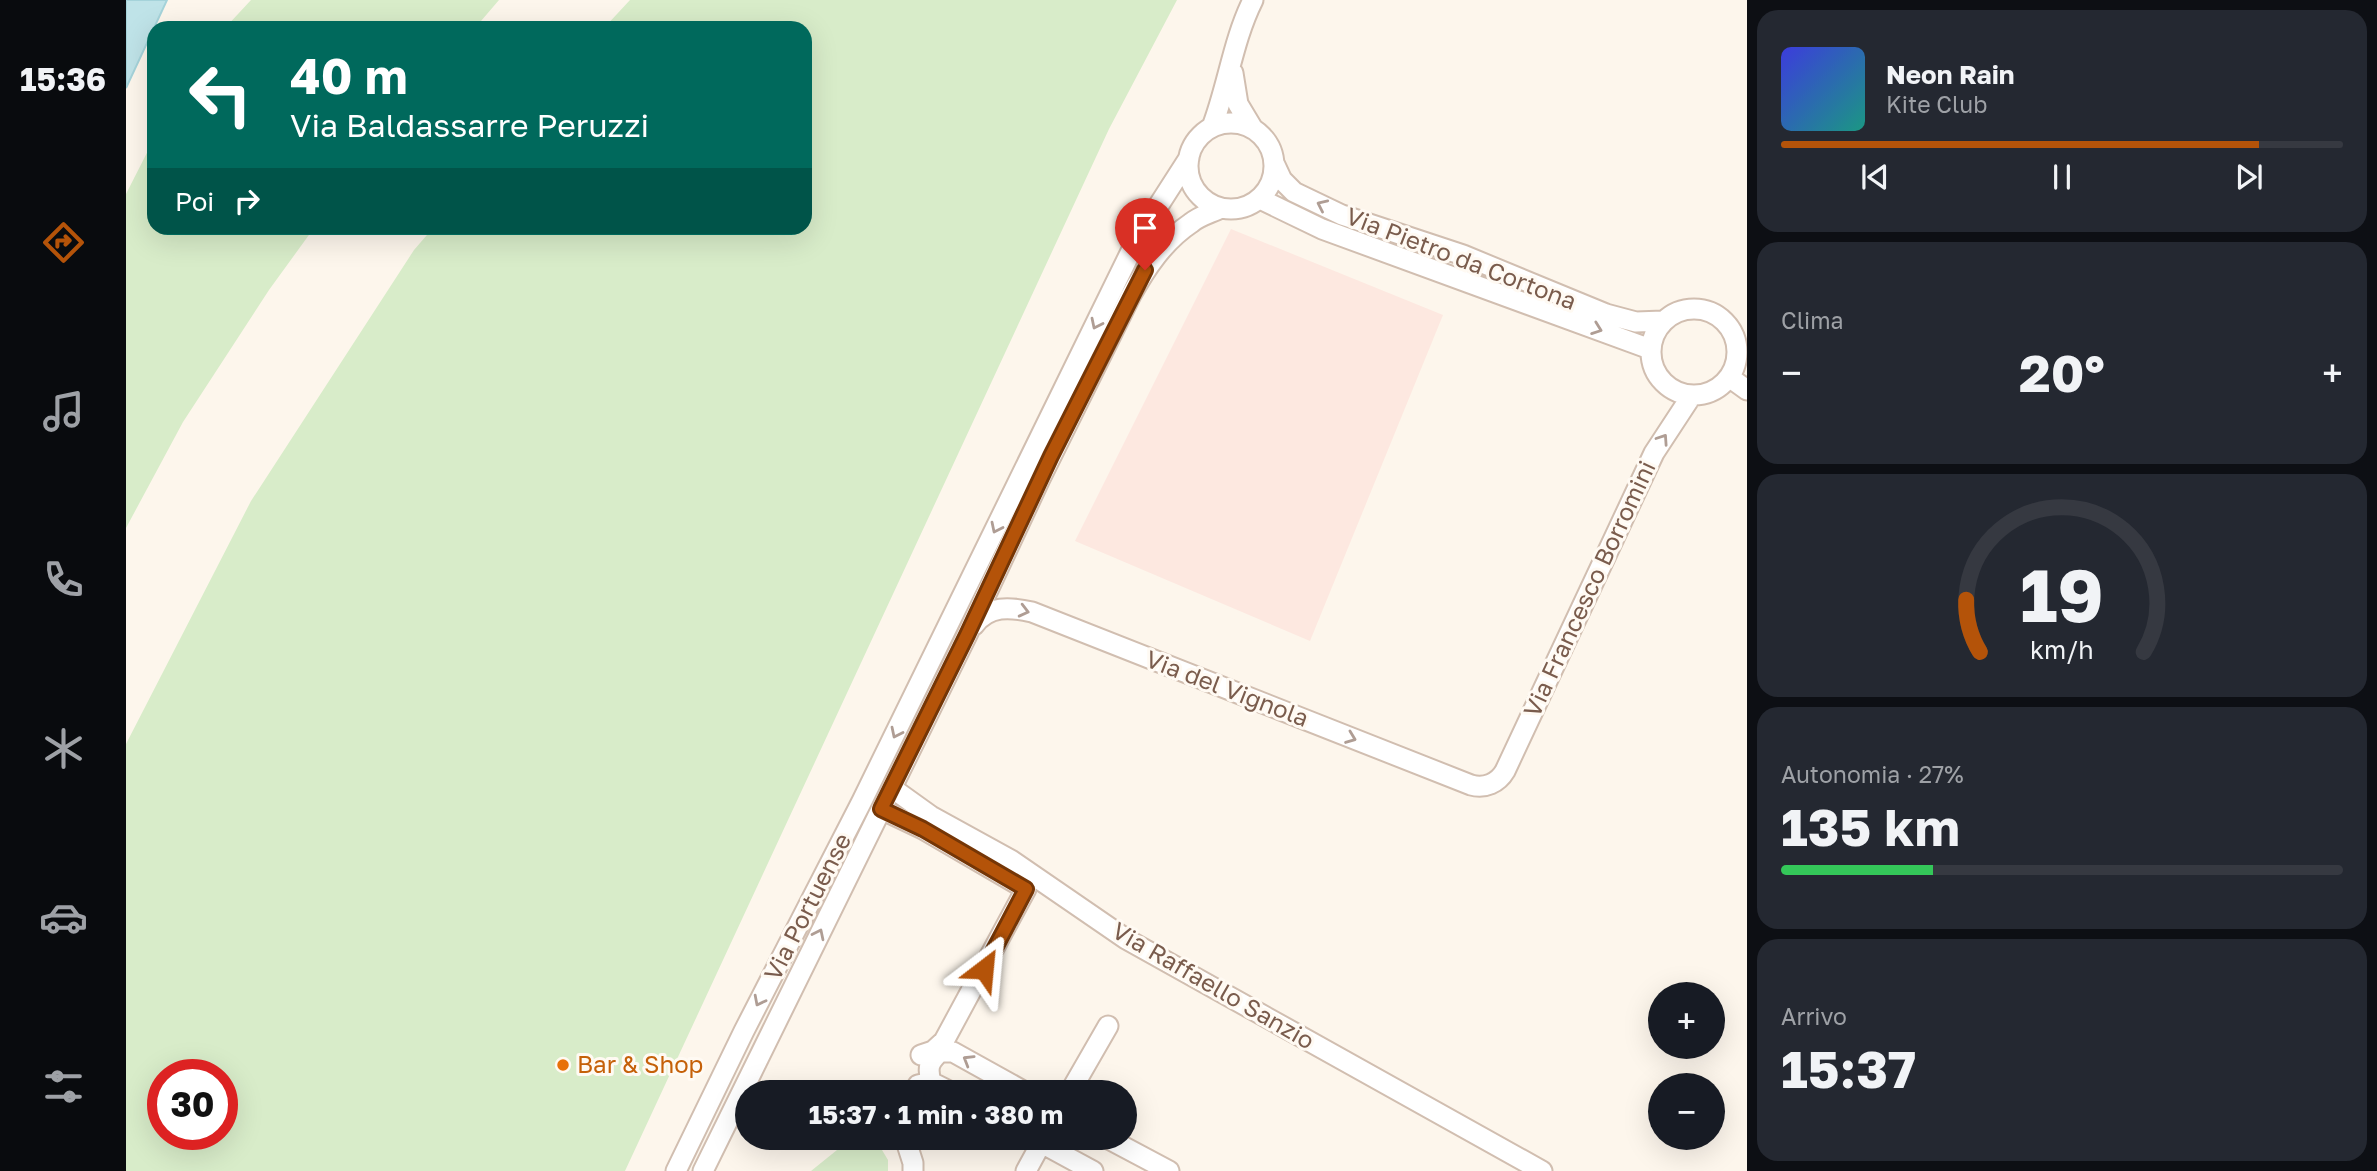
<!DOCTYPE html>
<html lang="it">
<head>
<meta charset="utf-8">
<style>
	:root { --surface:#171b24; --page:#242831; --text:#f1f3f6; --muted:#9ea1a6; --line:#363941; --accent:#b45309 }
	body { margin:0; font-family:"Golos Text",sans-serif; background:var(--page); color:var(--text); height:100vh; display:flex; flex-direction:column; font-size:26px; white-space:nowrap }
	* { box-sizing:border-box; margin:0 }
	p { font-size:23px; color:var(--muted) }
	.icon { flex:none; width:38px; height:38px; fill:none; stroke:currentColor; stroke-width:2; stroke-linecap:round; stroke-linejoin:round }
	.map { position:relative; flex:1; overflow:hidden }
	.details { display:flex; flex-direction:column; gap:10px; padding:10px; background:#0d0f14; width:630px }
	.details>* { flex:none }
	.hud { position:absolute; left:21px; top:21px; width:665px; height:214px; border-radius:21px; box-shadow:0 7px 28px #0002; background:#00695c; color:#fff; overflow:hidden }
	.fabs { position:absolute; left:1522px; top:982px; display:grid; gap:14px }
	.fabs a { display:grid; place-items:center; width:77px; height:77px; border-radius:50%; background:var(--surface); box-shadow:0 7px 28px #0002; font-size:35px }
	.speed { position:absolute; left:21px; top:1059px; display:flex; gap:14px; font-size:35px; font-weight:700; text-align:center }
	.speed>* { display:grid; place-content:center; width:91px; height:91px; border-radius:50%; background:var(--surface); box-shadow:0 7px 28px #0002; line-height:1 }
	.speed .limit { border:10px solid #d22; background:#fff; color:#111 }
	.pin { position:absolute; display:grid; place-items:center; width:60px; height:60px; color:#fff; margin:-72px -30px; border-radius:50% 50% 50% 0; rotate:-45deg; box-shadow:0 0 7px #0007 }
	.pin .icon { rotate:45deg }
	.me { position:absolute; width:77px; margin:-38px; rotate:29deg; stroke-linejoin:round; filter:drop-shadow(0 0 5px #0008) }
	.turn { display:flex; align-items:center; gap:24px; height:147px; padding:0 28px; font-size:32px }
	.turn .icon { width:91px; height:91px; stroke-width:2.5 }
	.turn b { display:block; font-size:49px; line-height:60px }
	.then { display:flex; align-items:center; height:66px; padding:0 28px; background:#0003; gap:14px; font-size:26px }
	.big { font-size:52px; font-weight:700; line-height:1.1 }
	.details .widget { flex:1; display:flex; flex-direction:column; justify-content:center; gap:10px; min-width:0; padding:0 24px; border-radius:21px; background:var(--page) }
	.details .dial { align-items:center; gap:0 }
	.dial svg { height:182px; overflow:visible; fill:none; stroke:var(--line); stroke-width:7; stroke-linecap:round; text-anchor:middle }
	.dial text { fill:var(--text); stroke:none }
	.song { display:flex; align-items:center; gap:21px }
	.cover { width:84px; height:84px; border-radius:10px; background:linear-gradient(135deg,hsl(240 70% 55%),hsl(170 70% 35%)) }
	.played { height:7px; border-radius:4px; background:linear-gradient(90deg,var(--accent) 85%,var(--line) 85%) }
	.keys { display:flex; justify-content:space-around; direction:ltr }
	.heat { display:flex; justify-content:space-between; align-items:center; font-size:38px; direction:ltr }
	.charge { height:10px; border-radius:5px; background:linear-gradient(90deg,#34c759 27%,var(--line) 0) }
	.trip { position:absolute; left:609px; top:1080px; width:402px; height:70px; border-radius:35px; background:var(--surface); box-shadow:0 7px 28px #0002; font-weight:700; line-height:70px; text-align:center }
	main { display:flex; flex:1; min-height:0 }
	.tabs { display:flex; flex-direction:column; width:126px; justify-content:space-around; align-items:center; background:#090b0e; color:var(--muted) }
	.tabs .icon { width:49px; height:49px }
	.tabs .active { color:var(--accent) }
	.tabs b { font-size:32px; color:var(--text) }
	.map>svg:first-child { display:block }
	.commercial { fill:#fde8e0 }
	.green { fill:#d8ecc9; fill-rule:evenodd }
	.water { fill:#bfe3e8; stroke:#a5d3da; stroke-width:2 }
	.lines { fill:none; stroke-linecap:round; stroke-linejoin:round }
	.minor-casing { stroke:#d1beb0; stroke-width:23 }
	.minor { stroke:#fff; stroke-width:19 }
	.oneway { stroke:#af9d94 }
	.route-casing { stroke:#753606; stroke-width:18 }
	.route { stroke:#b45309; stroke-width:12 }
	.food-dot { fill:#e8710a; stroke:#fffaf3; stroke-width:2.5 }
	.labels { text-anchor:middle; stroke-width:6; stroke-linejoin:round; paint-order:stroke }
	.street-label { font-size:24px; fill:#7a5c4d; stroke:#fffaf3 }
	.food-label { font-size:24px; fill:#c56008; stroke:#fffaf3; text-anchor:start }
</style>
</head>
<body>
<main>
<nav class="tabs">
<b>15:36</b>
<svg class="icon active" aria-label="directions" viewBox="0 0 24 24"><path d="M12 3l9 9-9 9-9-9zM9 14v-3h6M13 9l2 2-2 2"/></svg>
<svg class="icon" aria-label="music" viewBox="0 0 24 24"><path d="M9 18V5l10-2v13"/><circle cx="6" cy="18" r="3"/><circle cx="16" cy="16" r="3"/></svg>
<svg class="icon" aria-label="phone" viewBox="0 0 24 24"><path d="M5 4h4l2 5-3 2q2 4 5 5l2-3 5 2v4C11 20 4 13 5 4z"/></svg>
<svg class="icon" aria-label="climate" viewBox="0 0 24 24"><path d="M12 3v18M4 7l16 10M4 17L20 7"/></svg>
<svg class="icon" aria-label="car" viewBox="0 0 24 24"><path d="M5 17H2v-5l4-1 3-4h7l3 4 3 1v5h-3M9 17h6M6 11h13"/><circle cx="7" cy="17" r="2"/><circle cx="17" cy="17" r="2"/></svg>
<svg class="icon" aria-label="filters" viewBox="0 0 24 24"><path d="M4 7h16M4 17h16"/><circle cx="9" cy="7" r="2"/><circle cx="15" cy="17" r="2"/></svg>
</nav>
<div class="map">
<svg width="1621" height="1171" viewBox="0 0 1621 1171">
	<rect width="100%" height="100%" fill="#fdf6ec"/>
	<path class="commercial" d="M 1105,229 L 1317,315 L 1184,641 L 949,541 Z"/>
	<path class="green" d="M 125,0 L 373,0 L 349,28 L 99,28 Z
		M 504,0 L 1051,0 L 983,129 L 499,1171 L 0,1171 L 0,744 L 125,501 L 288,250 L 307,228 L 679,228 L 679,28 L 478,28 ZM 37,1074 L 96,1074 L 96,1134 L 37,1134 Z
		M 28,139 L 28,228 L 188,228 L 143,290 L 57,422 L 0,528 L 0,194 Z
		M 735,1139 L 753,1145 L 762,1160 L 762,1171 L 685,1171 L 711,1150 Z"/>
	<path class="water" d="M 0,0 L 41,0 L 0,88 Z"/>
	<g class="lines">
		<defs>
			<path id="minor" d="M 1107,73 L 1112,104 L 1127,129
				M1062 166a43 43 0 1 1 86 0a43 43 0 1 1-86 0Z
				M 1086,127 C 1102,85 1107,40 1127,0
				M 1149,165 L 1156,180 L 1168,192 L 1216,215 L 1337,255 L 1480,314 L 1510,322 L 1537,321
				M 1134,199 L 1196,229 L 1524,349
				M1525 352a43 43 0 1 1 86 0a43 43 0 1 1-86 0Z
				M 1603,377 L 1621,390
				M 848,625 C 863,605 884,607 906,612 L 1345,785 C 1359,789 1372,783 1379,771 L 1528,453 L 1566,395
				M 766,788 L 805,816 L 885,860 L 1000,939 L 1416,1171
				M 755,809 L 797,829 L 900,889 L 818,1041 L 807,1051 L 795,1055
				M 788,1092 L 792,1085 L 805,1082
				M 825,1092 L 805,1082 C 801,1067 803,1062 814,1052 L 827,1052 L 899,1092
				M 944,1092 L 982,1026
				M 779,1138 L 787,1163 L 787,1171
				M 906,1138 L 967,1171
				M 981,1138 L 1043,1171
				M 550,1171 L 618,1031 L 736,801 L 1011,239 L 1063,158
				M 577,1171 L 841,635 L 914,479 L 1005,295 C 1020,268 1038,241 1065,223 C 1073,216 1085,213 1095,208
				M 900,1171 L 918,1138"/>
		</defs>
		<use href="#minor" class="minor-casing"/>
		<use href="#minor" class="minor"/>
	</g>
	<defs><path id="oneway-chevron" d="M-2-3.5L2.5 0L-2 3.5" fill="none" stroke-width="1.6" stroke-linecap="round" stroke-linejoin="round" transform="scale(1.75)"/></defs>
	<g class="oneway">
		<use href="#oneway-chevron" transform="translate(1196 205) rotate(-155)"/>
		<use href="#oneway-chevron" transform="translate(970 324) rotate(116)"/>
		<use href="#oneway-chevron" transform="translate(1471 329) rotate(20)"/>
		<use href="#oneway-chevron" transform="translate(1537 439) rotate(-56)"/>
		<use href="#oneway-chevron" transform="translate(870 528) rotate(116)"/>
		<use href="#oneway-chevron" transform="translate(898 611) rotate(14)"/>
		<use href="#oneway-chevron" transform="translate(770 733) rotate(116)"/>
		<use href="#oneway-chevron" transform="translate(1225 738) rotate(21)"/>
		<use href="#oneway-chevron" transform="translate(693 934) rotate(-64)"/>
		<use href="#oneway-chevron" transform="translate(633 1001) rotate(117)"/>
		<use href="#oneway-chevron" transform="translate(842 1060) rotate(-149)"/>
	</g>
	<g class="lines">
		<defs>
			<path id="route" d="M 858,969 L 900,889 L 797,829 L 755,809 L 841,635 L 925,456 L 1019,270"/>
		</defs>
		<use href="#route" class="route-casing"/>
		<use href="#route" class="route"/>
	</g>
	<circle class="food-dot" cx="437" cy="1065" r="7"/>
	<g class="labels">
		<g class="street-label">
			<text transform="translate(1335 259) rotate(21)" y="8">Via Pietro da Cortona</text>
			<text transform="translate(1464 589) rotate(-65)" y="8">Via Francesco Borromini</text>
			<text transform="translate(1101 689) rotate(21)" y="8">Via del Vignola</text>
			<text transform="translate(682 907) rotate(-63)" y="8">Via Portuense</text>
			<text transform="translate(1087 986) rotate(30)" y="8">Via Raffaello Sanzio</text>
		</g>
		<g class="food-label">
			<text x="451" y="1073">Bar &amp; Shop</text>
		</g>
	</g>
</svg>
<div class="fabs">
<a>+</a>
<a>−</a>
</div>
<div class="speed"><div class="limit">30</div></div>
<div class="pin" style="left:1019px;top:270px;background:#d93025"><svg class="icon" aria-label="arrive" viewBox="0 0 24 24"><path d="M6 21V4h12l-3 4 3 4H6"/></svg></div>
<svg class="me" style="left:858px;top:969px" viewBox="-20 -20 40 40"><path d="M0-17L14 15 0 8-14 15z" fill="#b45309" stroke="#fff" stroke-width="4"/></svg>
<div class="trip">15:37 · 1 min · 380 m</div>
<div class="hud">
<div class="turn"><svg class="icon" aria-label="left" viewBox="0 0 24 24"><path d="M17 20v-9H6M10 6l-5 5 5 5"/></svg><div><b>40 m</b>Via Baldassarre Peruzzi</div></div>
<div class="then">Poi<svg class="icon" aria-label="right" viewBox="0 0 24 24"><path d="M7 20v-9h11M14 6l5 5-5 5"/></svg></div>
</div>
</div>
<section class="details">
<div class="widget">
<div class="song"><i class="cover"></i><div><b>Neon Rain</b><p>Kite Club</p></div></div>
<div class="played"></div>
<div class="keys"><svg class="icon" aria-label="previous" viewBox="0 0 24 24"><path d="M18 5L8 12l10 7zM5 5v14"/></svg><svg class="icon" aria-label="pause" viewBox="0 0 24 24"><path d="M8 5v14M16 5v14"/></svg><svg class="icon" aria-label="next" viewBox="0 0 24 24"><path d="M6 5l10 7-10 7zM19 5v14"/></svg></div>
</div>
<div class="widget"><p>Clima</p>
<div class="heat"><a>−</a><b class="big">20°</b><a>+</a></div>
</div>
<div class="widget dial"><svg viewBox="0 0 100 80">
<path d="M14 69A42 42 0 1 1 86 69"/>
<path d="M14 69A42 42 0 0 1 8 46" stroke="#b45309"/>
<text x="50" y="56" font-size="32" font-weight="700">19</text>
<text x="50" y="72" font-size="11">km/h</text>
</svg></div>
<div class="widget"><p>Autonomia · 27%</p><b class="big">135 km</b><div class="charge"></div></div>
<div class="widget"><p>Arrivo</p><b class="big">15:37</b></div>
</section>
</main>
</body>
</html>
